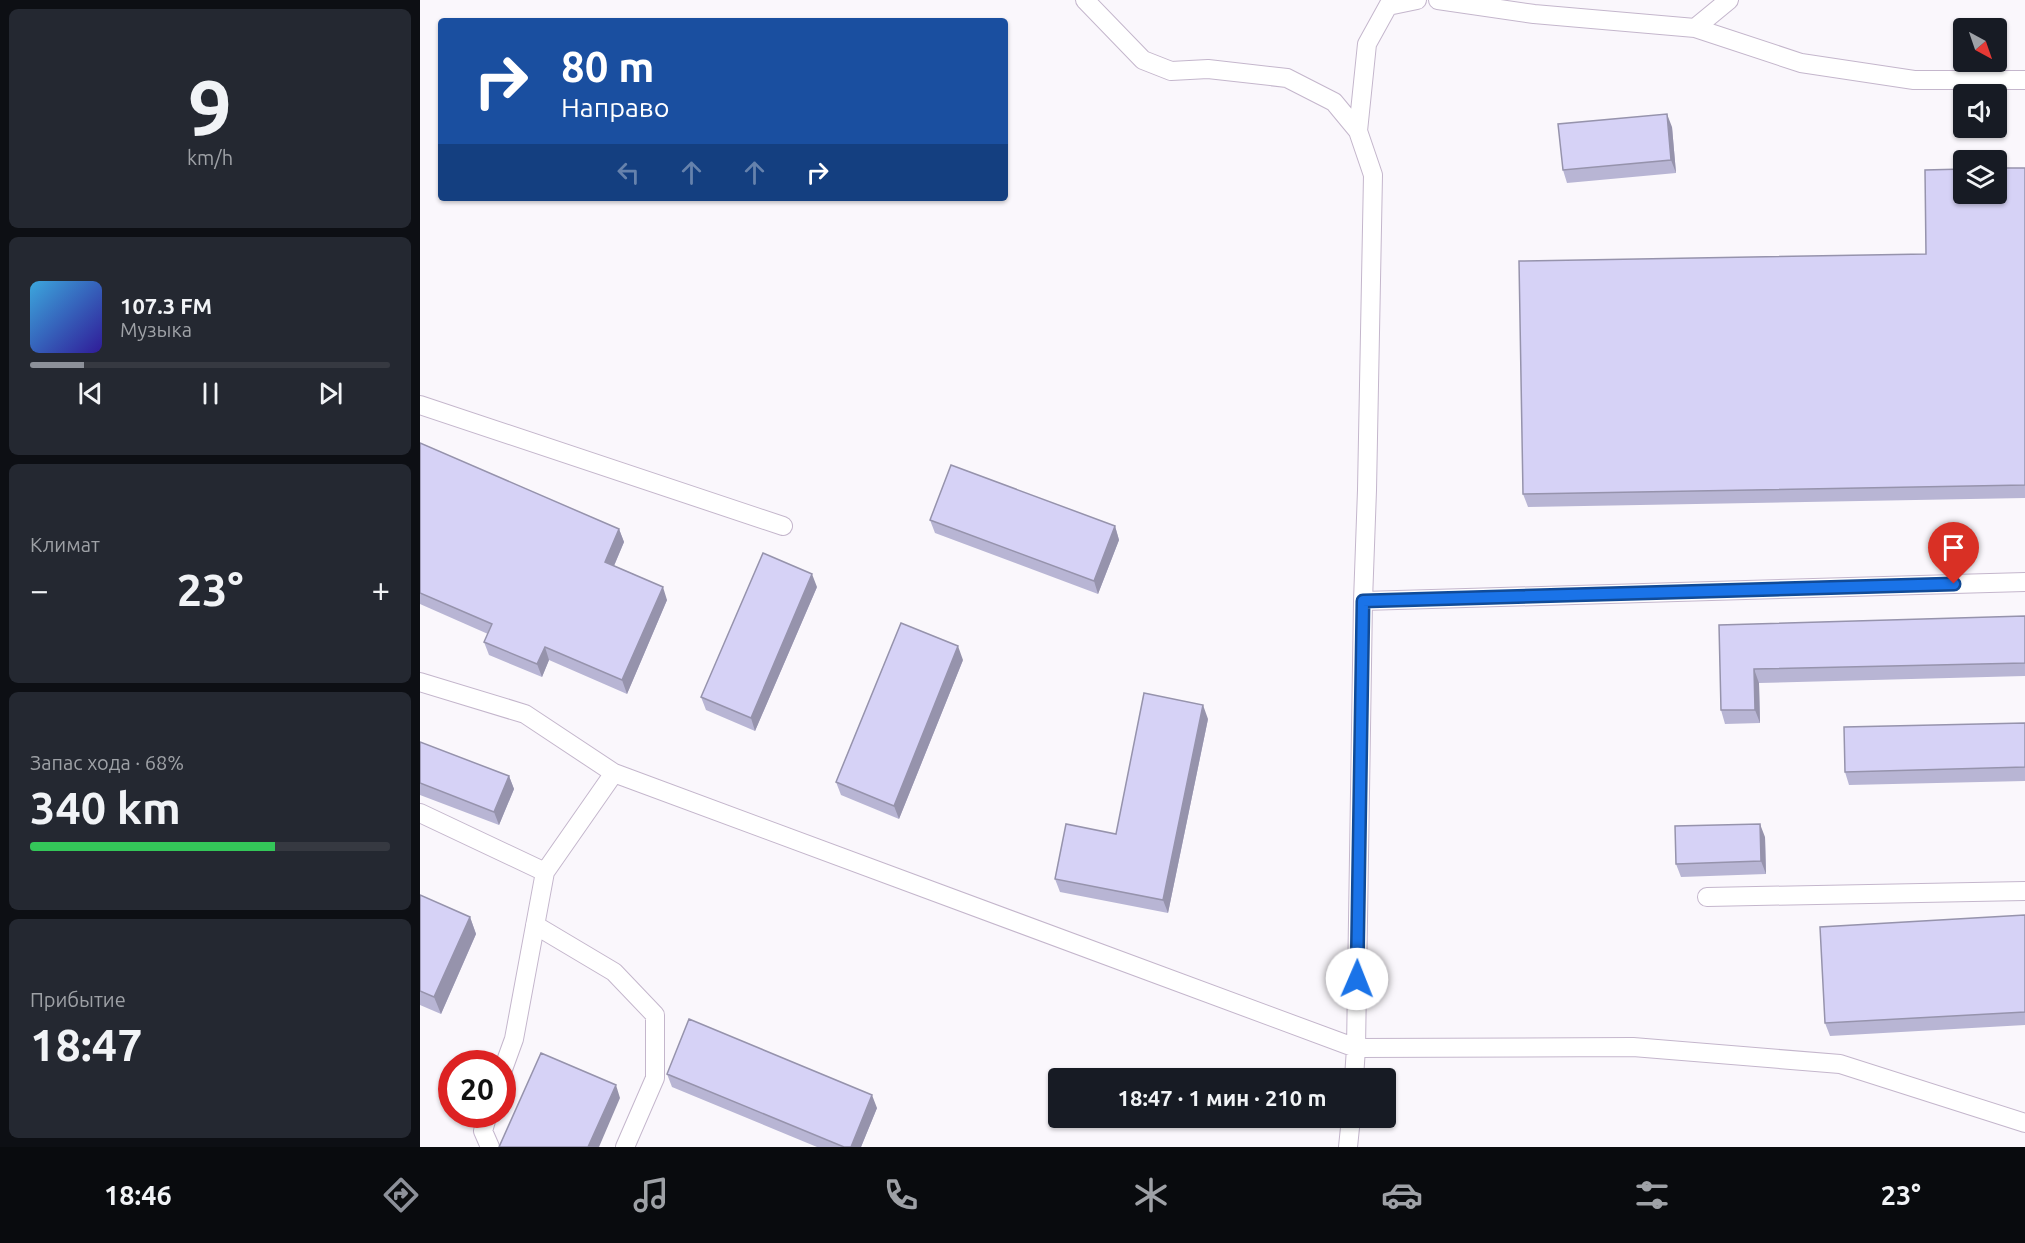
<!DOCTYPE html>
<html lang="ru">
<head>
<meta charset="utf-8">
<style>
	:root { --surface:#171b24; --page:#242831; --text:#f1f3f6; --muted:#9ea1a6; --line:#363941; --accent:#8c9099 }
	body { margin:0; font-family:Ubuntu,sans-serif; background:var(--page); color:var(--text); height:100vh; display:flex; flex-direction:column; font-size:22px; white-space:nowrap }
	* { box-sizing:border-box; margin:0 }
	p { font-size:20px; color:var(--muted) }
	.icon { flex:none; width:33px; height:33px; fill:none; stroke:currentColor; stroke-width:2; stroke-linecap:round; stroke-linejoin:round }
	.map { position:relative; flex:1; overflow:hidden }
	.panel { display:flex; flex-direction:column; gap:9px; padding:9px; background:#0d0f14; width:420px }
	.panel>* { flex:none }
	.top-card { position:absolute; left:18px; top:18px; width:570px; height:183px; border-radius:6px; box-shadow:0 2px 4px #0004; background:#1a4fa0; color:#fff; overflow:hidden }
	.needle { width:39px; rotate:140deg }
	.fabs { position:absolute; left:1533px; top:18px; display:grid; gap:12px }
	.fabs a { display:grid; place-items:center; width:54px; height:54px; border-radius:6px; background:var(--surface); box-shadow:0 2px 4px #0004; font-size:30px }
	.speed { position:absolute; left:18px; top:1050px; display:flex; gap:12px; font-size:30px; font-weight:700; text-align:center }
	.speed>* { display:grid; place-content:center; width:78px; height:78px; border-radius:50%; background:var(--surface); box-shadow:0 2px 4px #0004; line-height:1 }
	.speed .limit { border:9px solid #d22; background:#fff; color:#111 }
	.pin { position:absolute; display:grid; place-items:center; width:51px; height:51px; color:#fff; margin:-62px -26px; border-radius:50% 50% 50% 0; rotate:-45deg; box-shadow:0 0 6px #0007 }
	.pin .icon { rotate:45deg }
	.me { position:absolute; width:66px; margin:-33px; rotate:1deg; stroke-linejoin:round; filter:drop-shadow(0 0 4px #0008) }
	.turn { display:flex; align-items:center; gap:21px; height:126px; padding:0 24px; font-size:27px }
	.turn .icon { width:78px; height:78px; stroke-width:2.5 }
	.turn b { display:block; font-size:42px; line-height:51px }
	.lanes { display:flex; align-items:center; height:57px; padding:0 24px; background:#0003; justify-content:center; gap:30px; direction:ltr }
	.lanes .off { opacity:.35 }
	.big { font-size:45px; font-weight:700; line-height:1.1 }
	.panel .widget { flex:1; display:flex; flex-direction:column; justify-content:center; gap:9px; min-width:0; padding:0 21px; border-radius:9px; background:var(--page) }
	.panel .dial { align-items:center; gap:0 }
	.dial b { font-size:78px; line-height:1 }
	.song { display:flex; align-items:center; gap:18px }
	.cover { width:72px; height:72px; border-radius:9px; background:linear-gradient(135deg,hsl(200 70% 55%),hsl(250 70% 35%)) }
	.played { height:6px; border-radius:3px; background:linear-gradient(90deg,var(--accent) 15%,var(--line) 15%) }
	.keys { display:flex; justify-content:space-around; direction:ltr }
	.heat { display:flex; justify-content:space-between; align-items:center; font-size:33px; direction:ltr }
	.charge { height:9px; border-radius:4px; background:linear-gradient(90deg,#34c759 68%,var(--line) 0) }
	.trip { position:absolute; left:628px; top:1068px; width:348px; height:60px; border-radius:6px; background:var(--surface); box-shadow:0 2px 4px #0004; font-weight:700; line-height:60px; text-align:center }
	.dock { display:flex; height:96px; justify-content:space-around; align-items:center; background:#090b0e; color:var(--muted) }
	.dock .icon { width:42px; height:42px }
	.dock .on { color:var(--accent) }
	.dock b { font-size:27px; color:var(--text) }
	main { display:flex; flex:1; min-height:0 }
	.map>svg:first-child { display:block }
	.lines { fill:none; stroke-linecap:round; stroke-linejoin:round }
	.service-casing { stroke:#c4b6cc; stroke-width:20 }
	.service { stroke:#fff; stroke-width:18 }
	.wall { fill:#b8b5d4 }
	.shaded-wall { fill:#9693ac }
	.building { fill:#d6d2f6; stroke:#9693ac; stroke-width:1.5 }
	.route-casing { stroke:#114b97; stroke-width:15 }
	.route { stroke:#1a73e8; stroke-width:10 }
</style>
</head>
<body>
<main>
<section class="panel">
<div class="widget dial"><b>9</b><p>km/h</p></div>
<div class="widget">
<div class="song"><i class="cover"></i><div><b>107.3 FM</b><p>Музыка</p></div></div>
<div class="played"></div>
<div class="keys"><svg class="icon" aria-label="previous" viewBox="0 0 24 24"><path d="M18 5L8 12l10 7zM5 5v14"/></svg><svg class="icon" aria-label="pause" viewBox="0 0 24 24"><path d="M8 5v14M16 5v14"/></svg><svg class="icon" aria-label="next" viewBox="0 0 24 24"><path d="M6 5l10 7-10 7zM19 5v14"/></svg></div>
</div>
<div class="widget"><p>Климат</p>
<div class="heat"><a>−</a><b class="big">23°</b><a>+</a></div>
</div>
<div class="widget"><p>Запас хода · 68%</p><b class="big">340 km</b><div class="charge"></div></div>
<div class="widget"><p>Прибытие</p><b class="big">18:47</b></div>
</section>
<div class="map">
<svg width="1605" height="1147" viewBox="0 0 1605 1147">
	<rect width="100%" height="100%" fill="#faf7fc"/>
	<g class="lines">
		<defs>
			<path id="service" d="M 665,0 L 723,60 L 751,71 L 788,69 L 867,78 L 914,102 L 938,131 L 953,175 L 947,490 L 943,601 L 936,1048 L 934,1078
				M 1018,0 L 1114,14 L 1275,28 L 1381,63 L 1494,80 L 1605,80
				M 1275,28 L 1309,0
				M 938,131 L 947,44 L 968,6 L 997,0
				M 0,405 L 363,526
				M 943,601 L 1605,582
				M 0,682 L 105,714 L 194,773
				M 0,813 L 125,872 L 194,773 L 936,1048 L 1213,1047 L 1420,1064 L 1605,1123
				M 1287,897 L 1605,891
				M 115,925 L 194,972 L 235,1015 L 235,1078 L 205,1147
				M 82,1072 L 94,1039 L 125,872
				M 68,1114 L 63,1131 L 70,1147
				M 928,1147 L 931,1118"/>
		</defs>
		<use href="#service" class="service-casing"/>
		<use href="#service" class="service"/>
	</g>
	<path class="wall" d="M 1252,127 L 1256,173 L 1147,183 L 1143,170 Z
		M 1605,168 L 1605,498 L 1108,507 L 1103,494 L 1506,254 Z
		M 0,443 L 199,529 L 204,542 L 194,566 L 247,600 L 207,694 L 129,660 L 122,677 L 69,655 L 64,642 L 68,634 L 0,604 Z
		M 510,520 L 695,526 L 699,540 L 678,594 L 515,533 Z
		M 397,587 L 335,731 L 286,710 L 281,697 Z
		M 1605,616 L 1605,676 L 1339,683 L 1340,723 L 1305,724 L 1301,710 L 1299,625 Z
		M 543,660 L 479,819 L 421,795 L 416,782 Z
		M 788,719 L 748,913 L 640,892 L 635,879 L 696,834 Z
		M 1605,723 L 1605,781 L 1429,785 L 1425,772 Z
		M 0,742 L 89,776 L 94,789 L 79,825 L 0,795 Z
		M 1345,837 L 1346,874 L 1261,877 L 1256,864 Z
		M 0,895 L 50,917 L 56,934 L 21,1014 L 0,1005 Z
		M 1605,915 L 1605,1025 L 1410,1036 L 1405,1023 Z
		M 247,1074 L 457,1108 L 441,1147 L 397,1147 L 252,1087 Z"/>
	<path class="shaded-wall" d="M 1247,114 L 1252,127 L 1256,173 L 1251,160 Z
		M 695,526 L 699,540 L 678,594 L 674,581 Z
		M 199,529 L 204,542 L 190,575 L 185,562 Z
		M 392,574 L 397,587 L 335,731 L 331,718 Z
		M 243,587 L 247,600 L 207,694 L 202,680 Z
		M 538,646 L 543,660 L 479,819 L 474,806 Z
		M 125,647 L 129,660 L 122,677 L 117,664 Z
		M 1334,669 L 1339,683 L 1340,723 L 1335,710 Z
		M 783,705 L 788,719 L 748,913 L 743,900 Z
		M 89,776 L 94,789 L 79,825 L 74,812 Z
		M 1340,824 L 1345,837 L 1346,874 L 1341,861 Z
		M 50,917 L 56,934 L 21,1014 L 14,997 Z
		M 196,1085 L 200,1098 L 179,1147 L 168,1147 Z
		M 452,1095 L 457,1108 L 441,1147 L 431,1147 Z"/>
	<path class="building" d="M 1247,114 L 1251,160 L 1143,170 L 1138,124 Z
		M 1576,168 L 1605,168 L 1605,485 L 1103,494 L 1099,261 L 1506,254 L 1505,170 L 1544,169 L 1544,194 L 1576,194 Z
		M 0,443 L 199,529 L 185,562 L 243,587 L 202,680 L 125,647 L 117,664 L 64,642 L 72,624 L 0,593 Z
		M 531,465 L 695,526 L 674,581 L 510,520 Z
		M 343,553 L 392,574 L 331,718 L 281,697 Z
		M 1605,616 L 1605,663 L 1334,669 L 1335,710 L 1301,710 L 1299,625 Z
		M 481,623 L 538,646 L 474,806 L 416,782 Z
		M 724,693 L 783,705 L 743,900 L 635,879 L 646,824 L 696,834 Z
		M 1605,723 L 1605,767 L 1425,772 L 1424,727 Z
		M 0,742 L 89,776 L 74,812 L 0,783 Z
		M 1340,824 L 1341,861 L 1256,864 L 1255,826 Z
		M 0,895 L 50,917 L 14,997 L 0,991 Z
		M 1605,915 L 1605,1012 L 1405,1023 L 1400,927 Z
		M 269,1019 L 452,1095 L 431,1147 L 424,1147 L 247,1074 Z
		M 121,1053 L 196,1085 L 168,1147 L 79,1147 Z"/>
	<g class="lines">
		<defs>
			<path id="route" d="M 937,979 L 943,601 L 1534,584"/>
		</defs>
		<use href="#route" class="route-casing"/>
		<use href="#route" class="route"/>
	</g>
</svg>
<div class="fabs">
<a><svg class="needle" viewBox="-14 -14 28 28"><path d="M0-13l5 13h-10z" fill="#e53935"/><path d="M0 13l5-13h-10z" fill="#9ea1a6"/></svg></a>
<a><svg class="icon" aria-label="sound" viewBox="0 0 24 24"><path d="M4 9h4l5-4v14l-5-4H4zM17 9q2 3 0 6"/></svg></a>
<a><svg class="icon" aria-label="layers" viewBox="0 0 24 24"><path d="M12 4l9 5-9 5-9-5zM3 14l9 5 9-5"/></svg></a>
</div>
<div class="speed"><div class="limit">20</div></div>
<div class="pin" style="left:1534px;top:584px;background:#d93025"><svg class="icon" aria-label="arrive" viewBox="0 0 24 24"><path d="M6 21V4h12l-3 4 3 4H6"/></svg></div>
<svg class="me" style="left:937px;top:979px" viewBox="-20 -20 40 40"><circle r="19" fill="#fff"/><path d="M0-13L10 11 0 6-10 11z" fill="#1a73e8"/></svg>
<div class="trip">18:47 · 1 мин · 210 m</div>
<div class="top-card">
<div class="turn"><svg class="icon" aria-label="right" viewBox="0 0 24 24"><path d="M7 20v-9h11M14 6l5 5-5 5"/></svg><div><b>80 m</b>Направо</div></div>
<div class="lanes"><svg class="icon off" aria-label="left" viewBox="0 0 24 24"><path d="M17 20v-9H6M10 6l-5 5 5 5"/></svg><svg class="icon off" aria-label="ahead" viewBox="0 0 24 24"><path d="M12 20V5M6 11l6-6 6 6"/></svg><svg class="icon off" aria-label="ahead" viewBox="0 0 24 24"><path d="M12 20V5M6 11l6-6 6 6"/></svg><svg class="icon" aria-label="right" viewBox="0 0 24 24"><path d="M7 20v-9h11M14 6l5 5-5 5"/></svg></div>
</div>
</div>
</main>
<nav class="dock">
<b>18:46</b>
<svg class="icon on" aria-label="directions" viewBox="0 0 24 24"><path d="M12 3l9 9-9 9-9-9zM9 14v-3h6M13 9l2 2-2 2"/></svg>
<svg class="icon" aria-label="music" viewBox="0 0 24 24"><path d="M9 18V5l10-2v13"/><circle cx="6" cy="18" r="3"/><circle cx="16" cy="16" r="3"/></svg>
<svg class="icon" aria-label="phone" viewBox="0 0 24 24"><path d="M5 4h4l2 5-3 2q2 4 5 5l2-3 5 2v4C11 20 4 13 5 4z"/></svg>
<svg class="icon" aria-label="climate" viewBox="0 0 24 24"><path d="M12 3v18M4 7l16 10M4 17L20 7"/></svg>
<svg class="icon" aria-label="car" viewBox="0 0 24 24"><path d="M5 17H2v-5l4-1 3-4h7l3 4 3 1v5h-3M9 17h6M6 11h13"/><circle cx="7" cy="17" r="2"/><circle cx="17" cy="17" r="2"/></svg>
<svg class="icon" aria-label="filters" viewBox="0 0 24 24"><path d="M4 7h16M4 17h16"/><circle cx="9" cy="7" r="2"/><circle cx="15" cy="17" r="2"/></svg>
<b>23°</b>
</nav>
</body>
</html>
